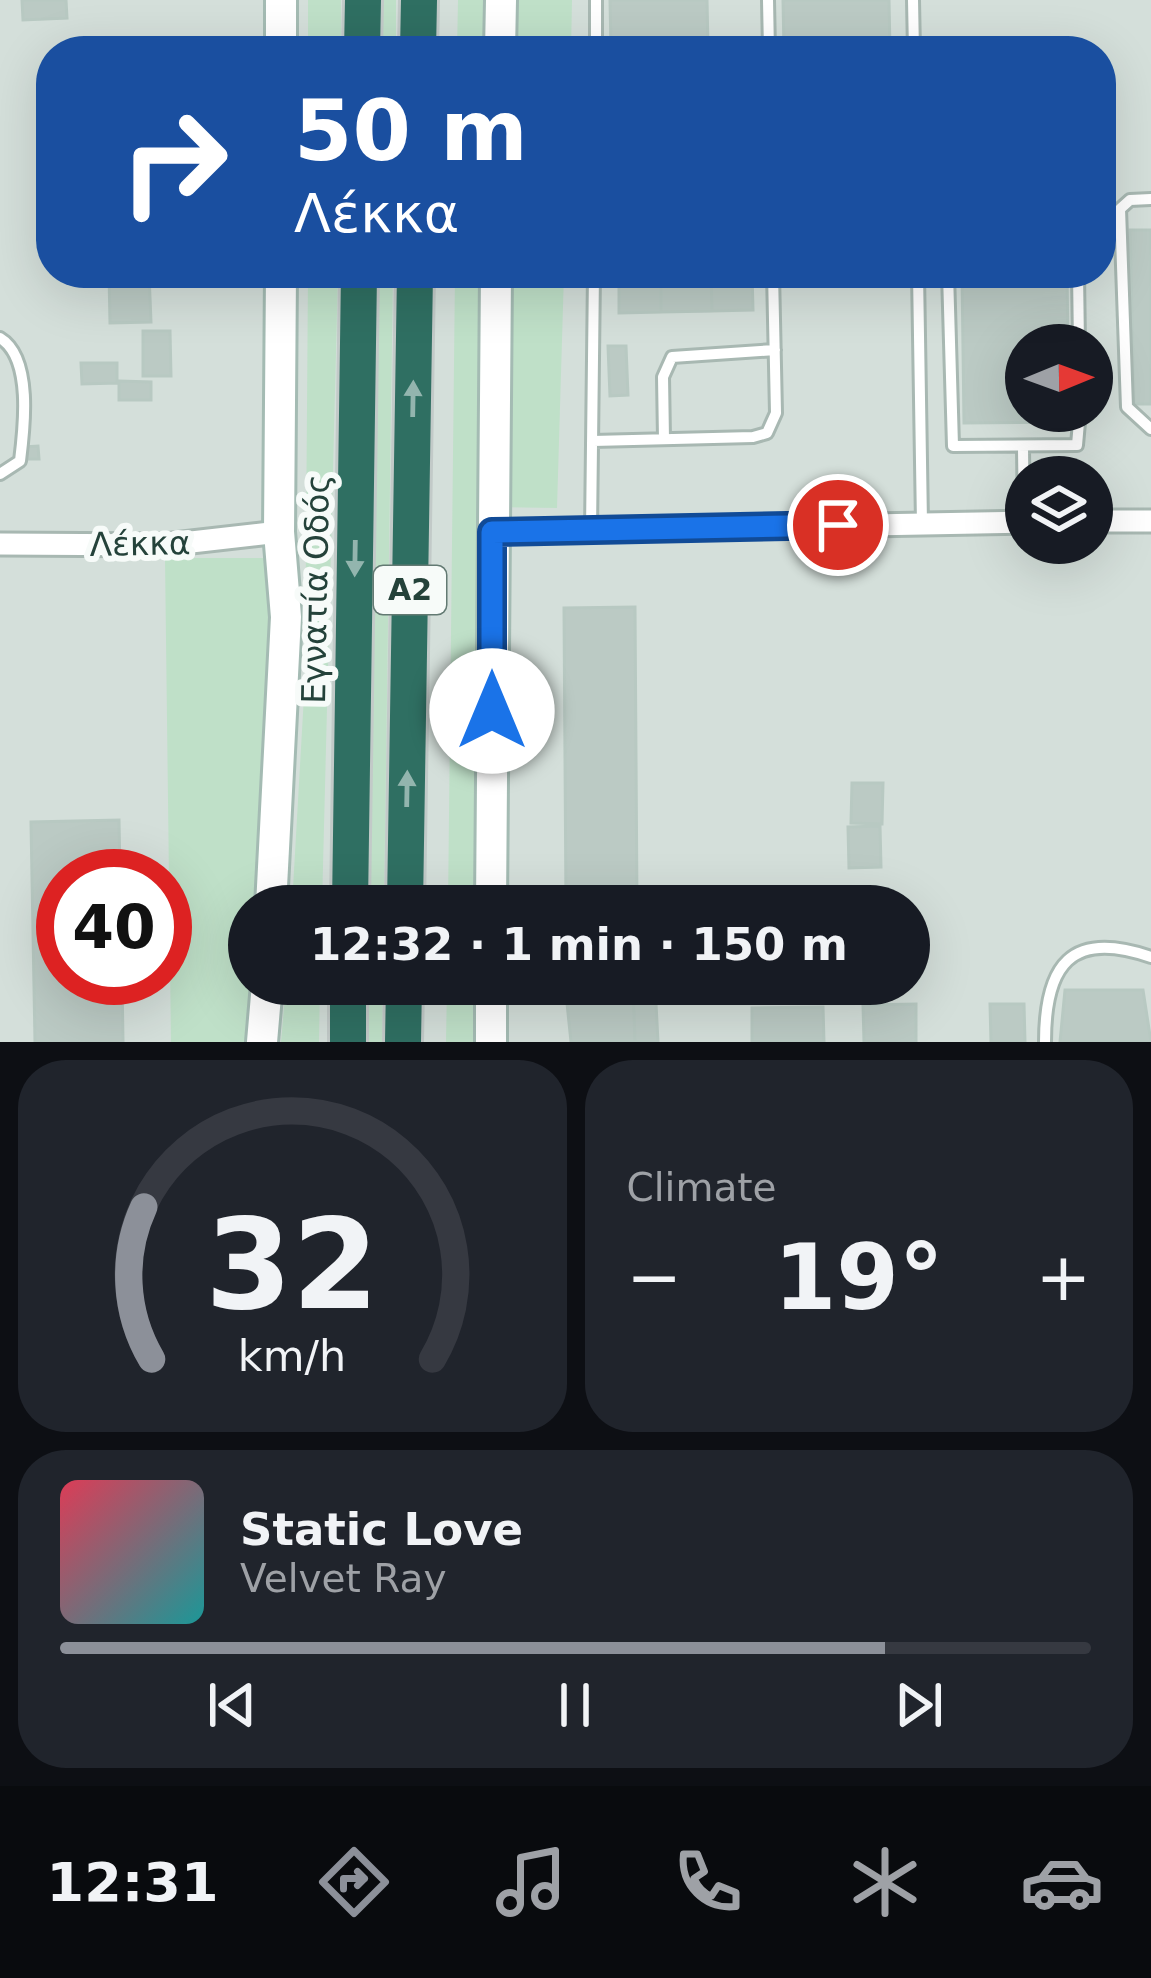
<!DOCTYPE html>
<html lang="en">
<head>
<meta charset="utf-8">
<style>
	:root { --surface:#171b24; --page:#20242c; --text:#f1f3f6; --muted:#9ea1a6; --line:#363941; --accent:#8c9099 }
	body { margin:0; font-family:"DejaVu Sans",sans-serif; background:var(--page); color:var(--text); height:100vh; display:flex; flex-direction:column; font-size:45px; white-space:nowrap }
	* { box-sizing:border-box; margin:0 }
	p { font-size:39px; color:var(--muted) }
	.icon { flex:none; width:66px; height:66px; fill:none; stroke:currentColor; stroke-width:2; stroke-linecap:round; stroke-linejoin:round }
	.map { position:relative; height:1042px; overflow:hidden }
	.panel { display:flex; flex-direction:column; gap:18px; padding:18px; background:#0d0f14; flex:1 }
	.panel>* { flex:none }
	.top-card { position:absolute; left:36px; top:36px; width:1080px; height:252px; border-radius:48px; box-shadow:0 12px 48px #0002; background:#1a4fa0; color:#fff; overflow:hidden }
	.needle { width:78px; rotate:89deg }
	.buttons { position:absolute; left:1005px; top:324px; display:grid; gap:24px }
	.buttons a { display:grid; place-items:center; width:108px; height:108px; border-radius:50%; background:var(--surface); box-shadow:0 12px 48px #0002; font-size:60px }
	.speed { position:absolute; left:36px; top:849px; display:flex; gap:24px; font-size:60px; font-weight:700; text-align:center }
	.speed>* { display:grid; place-content:center; width:156px; height:156px; border-radius:50%; background:var(--surface); box-shadow:0 12px 48px #0002; line-height:1 }
	.speed .limit { border:18px solid #d22; background:#fff; color:#111 }
	.pin { position:absolute; display:grid; place-items:center; width:102px; height:102px; color:#fff; margin:-51px; border:6px solid #fff; border-radius:50%; box-shadow:0 3px 12px #0007 }
	.me { position:absolute; width:132px; margin:-66px; rotate:0deg; stroke-linejoin:round; filter:drop-shadow(0 0 9px #0008) }
	.turn { display:flex; align-items:center; gap:42px; height:252px; padding:0 60px; font-size:54px }
	.turn .icon { width:156px; height:156px; stroke-width:2.5 }
	.turn b { display:block; font-size:84px; line-height:102px }
	.big { font-size:90px; font-weight:700; line-height:1.1 }
	.panel .card { flex:1; display:flex; flex-direction:column; justify-content:center; gap:18px; min-width:0; padding:0 42px; border-radius:48px; background:var(--page) }
	.panel .dial { align-items:center; gap:0 }
	.dial svg { height:312px; overflow:visible; fill:none; stroke:var(--line); stroke-width:7; stroke-linecap:round; text-anchor:middle }
	.dial text { fill:var(--text); stroke:none }
	.song { display:flex; align-items:center; gap:36px }
	.cover { width:144px; height:144px; border-radius:18px; background:linear-gradient(135deg,hsl(350 70% 55%),hsl(180 70% 35%)) }
	.played { height:12px; border-radius:6px; background:linear-gradient(90deg,var(--accent) 80%,var(--line) 80%) }
	.keys { display:flex; justify-content:space-around; direction:ltr }
	.heat { display:flex; justify-content:space-between; align-items:center; font-size:66px; direction:ltr }
	.panel .tiles { flex:1; display:grid; gap:18px; grid-template-columns:1fr 1fr }
	.card:last-child { grid-column:span 2 }
	.trip { position:absolute; left:228px; top:885px; width:702px; height:120px; border-radius:60px; background:var(--surface); box-shadow:0 12px 48px #0002; font-weight:700; line-height:120px; text-align:center }
	.tab-bar { display:flex; height:192px; justify-content:space-around; align-items:center; background:#090b0e; color:var(--muted) }
	.tab-bar .icon { width:84px; height:84px }
	.tab-bar .active { color:var(--accent) }
	.tab-bar b { font-size:54px; color:var(--text) }
	.map>svg:first-child { display:block }
	.built { fill:#d4dfda; fill-rule:evenodd }
	.green { fill:#bfe0c8 }
	.building { fill:#bbcac4; stroke:#b8c9c2; stroke-width:3 }
	.lines { fill:none; stroke-linecap:round; stroke-linejoin:round }
	.lane-casing { stroke:#a8b8b2; stroke-width:16 }
	.street-casing { stroke:#a8b8b2; stroke-width:27 }
	.secondary-casing { stroke:#a4bbb3; stroke-width:36 }
	.highway-casing { stroke:#c2cac8; stroke-width:42 }
	.lane { stroke:#fff; stroke-width:10 }
	.street { stroke:#fff; stroke-width:21 }
	.secondary { stroke:#fff; stroke-width:30 }
	.highway { stroke:#2f6f62; stroke-width:36 }
	.oneway { fill:#93b5ae }
	.route-casing { stroke:#114b97; stroke-width:30 }
	.route { stroke:#1a73e8; stroke-width:21 }
	.labels { text-anchor:middle; stroke-width:12; stroke-linejoin:round; paint-order:stroke }
	.shield { fill:#f7fbf9; stroke:#637a73; stroke-width:3 }
	.shield-label { font-size:30px; font-weight:bold; fill:#24423a }
	.street-label { font-size:33px; fill:#24423a; stroke:#f7fbf9 }
</style>
</head>
<body>
<div class="map">
<svg width="1151" height="1042" viewBox="0 0 1151 1042">
	<rect width="100%" height="100%" fill="#e6efeb"/>
	<path class="built" d="M 0,0 L 1151,0 L 1151,1042 L 0,1042 ZM 51,51 L 1101,51 L 1101,273 L 51,273 ZM 1026,345 L 1092,345 L 1092,411 L 1026,411 ZM 1026,477 L 1092,477 L 1092,543 L 1026,543 ZM 63,876 L 165,876 L 165,978 L 63,978 ZM 249,906 L 909,906 L 909,984 L 249,984 Z"/>
	<path class="green" d="M 308,0 L 341,0 L 341,51 L 308,51 Z
		M 382,0 L 396,0 L 396,51 L 381,51 Z
		M 458,0 L 490,0 L 489,51 L 457,51 Z
		M 509,0 L 572,0 L 571,51 L 509,51 Z
		M 308,273 L 338,273 L 322,906 L 292,906 L 305,678 Z
		M 378,273 L 393,273 L 384,906 L 368,906 Z
		M 455,273 L 483,273 L 475,906 L 448,906 Z
		M 505,273 L 564,273 L 557,508 L 500,507 Z
		M 165,558 L 272,558 L 259,906 L 249,906 L 251,1042 L 171,1042 Z
		M 286,984 L 320,984 L 319,1042 L 281,1042 Z
		M 367,984 L 383,984 L 382,1042 L 366,1042 Z
		M 447,984 L 476,984 L 476,1042 L 446,1042 Z"/>
	<path class="building" d="M 22,0 L 66,0 L 67,18 L 23,20 Z
		M 610,0 L 707,0 L 708,48 L 611,49 Z
		M 783,0 L 889,0 L 890,51 L 784,51 Z
		M 708,48 L 708,51 L 658,51 L 657,49 Z
		M 1130,230 L 1151,230 L 1151,404 L 1134,404 Z
		M 109,273 L 149,273 L 151,322 L 110,323 Z
		M 619,273 L 661,273 L 661,312 L 619,313 Z
		M 661,273 L 711,273 L 712,311 L 661,312 Z
		M 711,273 L 752,273 L 753,310 L 712,311 Z
		M 962,273 L 1067,273 L 1068,345 L 1026,345 L 1026,411 L 1069,411 L 1069,422 L 964,423 Z
		M 143,331 L 170,331 L 171,376 L 143,376 Z
		M 608,346 L 626,346 L 628,395 L 610,396 Z
		M 81,363 L 117,363 L 117,383 L 82,384 Z
		M 119,381 L 151,382 L 151,400 L 119,400 Z
		M 38,446 L 39,459 L 25,459 L 24,447 Z
		M 635,607 L 637,906 L 566,906 L 564,608 Z
		M 852,783 L 883,783 L 882,824 L 851,823 Z
		M 119,820 L 120,876 L 63,876 L 63,978 L 122,978 L 123,1042 L 35,1042 L 31,822 Z
		M 880,826 L 881,867 L 849,868 L 848,827 Z
		M 565,984 L 633,984 L 635,1042 L 571,1042 Z
		M 633,984 L 655,984 L 658,1042 L 635,1042 Z
		M 1065,990 L 1143,990 L 1151,1042 L 1060,1042 Z
		M 916,1004 L 916,1042 L 864,1042 L 863,1005 Z
		M 990,1004 L 1024,1004 L 1025,1042 L 991,1042 Z
		M 823,1007 L 824,1042 L 752,1042 L 752,1008 Z"/>
	<g class="lines">
		<defs>
			<path id="lane" d="M 768,0 L 769,51
				M 913,0 L 914,51
				M 596,51 L 596,0
				M 1151,199 L 1130,200 L 1120,209 L 1127,407 L 1151,429
				M 918,273 L 922,524
				M 948,273 L 953,446 L 1077,445 L 1080,411
				M 1078,273 L 1079,345
				M 0,338 C 33,358 24,429 20,461 L 0,474
				M 664,439 L 663,377 L 672,357 L 775,350
				M 593,441 L 753,437 L 767,433 L 776,413 L 773,273
				M 1023,449 L 1024,522
				M 591,531 L 594,273
				M 1045,1042 C 1045,966 1070,929 1151,957"/>
			<path id="street" d="M 1092,521 L 1151,521
				M 492,532 L 1026,522
				M 0,544 L 165,545 L 279,532"/>
			<path id="secondary" d="M 281,0 L 281,51
				M 500,51 L 501,0
				M 271,906 L 286,617 L 279,532 L 281,273
				M 491,906 L 496,273
				M 262,1042 L 267,984
				M 491,1042 L 491,984"/>
			<path id="highway" d="M 362,51 L 363,0
				M 418,51 L 419,0
				M 350,906 L 359,273
				M 405,906 L 415,273
				M 348,1042 L 348,984
				M 403,1042 L 404,984"/>
		</defs>
		<use href="#lane" class="lane-casing"/>
		<use href="#street" class="street-casing"/>
		<use href="#secondary" class="secondary-casing"/>
		<use href="#highway" class="highway-casing"/>
		<use href="#lane" class="lane"/>
		<use href="#street" class="street"/>
		<use href="#secondary" class="secondary"/>
		<use href="#highway" class="highway"/>
	</g>
	<defs><path id="oneway-solid" d="M-6-.8H1V-3.2L6.5 0L1 3.2V.8H-6Z" transform="scale(3)"/></defs>
	<g class="oneway">
		<use href="#oneway-solid" transform="translate(413 399) rotate(-89)"/>
		<use href="#oneway-solid" transform="translate(355 558) rotate(91)"/>
		<use href="#oneway-solid" transform="translate(407 789) rotate(-89)"/>
	</g>
	<g class="lines">
		<defs>
			<path id="route" d="M 492,711 L 492,532 L 838,525"/>
		</defs>
		<use href="#route" class="route-casing"/>
		<use href="#route" class="route"/>
	</g>
	<g class="labels">
		<rect class="shield" x="374" y="566" width="72" height="48" rx="9"/>
		<g class="shield-label">
			<text x="410" y="600">Α2</text>
		</g>
		<g class="street-label">
			<text transform="translate(140 543) rotate(-1)" y="12">Λέκκα</text>
			<text transform="translate(315 589) rotate(-89)" y="12">Εγνατία Οδός</text>
		</g>
	</g>
</svg>
<div class="buttons">
<a><svg class="needle" viewBox="-14 -14 28 28"><path d="M0-13l5 13h-10z" fill="#e53935"/><path d="M0 13l5-13h-10z" fill="#9ea1a6"/></svg></a>
<a><svg class="icon" aria-label="layers" viewBox="0 0 24 24"><path d="M12 4l9 5-9 5-9-5zM3 14l9 5 9-5"/></svg></a>
</div>
<div class="speed"><div class="limit">40</div></div>
<div class="pin" style="left:838px;top:525px;background:#d93025"><svg class="icon" aria-label="arrive" viewBox="0 0 24 24"><path d="M6 21V4h12l-3 4 3 4H6"/></svg></div>
<svg class="me" style="left:492px;top:711px" viewBox="-20 -20 40 40"><circle r="19" fill="#fff"/><path d="M0-13L10 11 0 6-10 11z" fill="#1a73e8"/></svg>
<div class="trip">12:32 · 1 min · 150 m</div>
<div class="top-card">
<div class="turn"><svg class="icon" aria-label="right" viewBox="0 0 24 24"><path d="M7 20v-9h11M14 6l5 5-5 5"/></svg><div><b>50 m</b>Λέκκα</div></div>
</div>
</div>
<section class="panel">
<div class="tiles">
<div class="card dial"><svg viewBox="0 0 100 80">
<path d="M14 69A42 42 0 1 1 86 69"/>
<path d="M14 69A42 42 0 0 1 12 30" stroke="#8c9099"/>
<text x="50" y="56" font-size="32" font-weight="700">32</text>
<text x="50" y="72" font-size="11">km/h</text>
</svg></div>
<div class="card"><p>Climate</p>
<div class="heat"><a>−</a><b class="big">19°</b><a>+</a></div>
</div>
<div class="card">
<div class="song"><i class="cover"></i><div><b>Static Love</b><p>Velvet Ray</p></div></div>
<div class="played"></div>
<div class="keys"><svg class="icon" aria-label="previous" viewBox="0 0 24 24"><path d="M18 5L8 12l10 7zM5 5v14"/></svg><svg class="icon" aria-label="pause" viewBox="0 0 24 24"><path d="M8 5v14M16 5v14"/></svg><svg class="icon" aria-label="next" viewBox="0 0 24 24"><path d="M6 5l10 7-10 7zM19 5v14"/></svg></div>
</div>
</div>
</section>
<nav class="tab-bar">
<b>12:31</b>
<svg class="icon active" aria-label="directions" viewBox="0 0 24 24"><path d="M12 3l9 9-9 9-9-9zM9 14v-3h6M13 9l2 2-2 2"/></svg>
<svg class="icon" aria-label="music" viewBox="0 0 24 24"><path d="M9 18V5l10-2v13"/><circle cx="6" cy="18" r="3"/><circle cx="16" cy="16" r="3"/></svg>
<svg class="icon" aria-label="phone" viewBox="0 0 24 24"><path d="M5 4h4l2 5-3 2q2 4 5 5l2-3 5 2v4C11 20 4 13 5 4z"/></svg>
<svg class="icon" aria-label="climate" viewBox="0 0 24 24"><path d="M12 3v18M4 7l16 10M4 17L20 7"/></svg>
<svg class="icon" aria-label="car" viewBox="0 0 24 24"><path d="M5 17H2v-5l4-1 3-4h7l3 4 3 1v5h-3M9 17h6M6 11h13"/><circle cx="7" cy="17" r="2"/><circle cx="17" cy="17" r="2"/></svg>
</nav>
</body>
</html>
